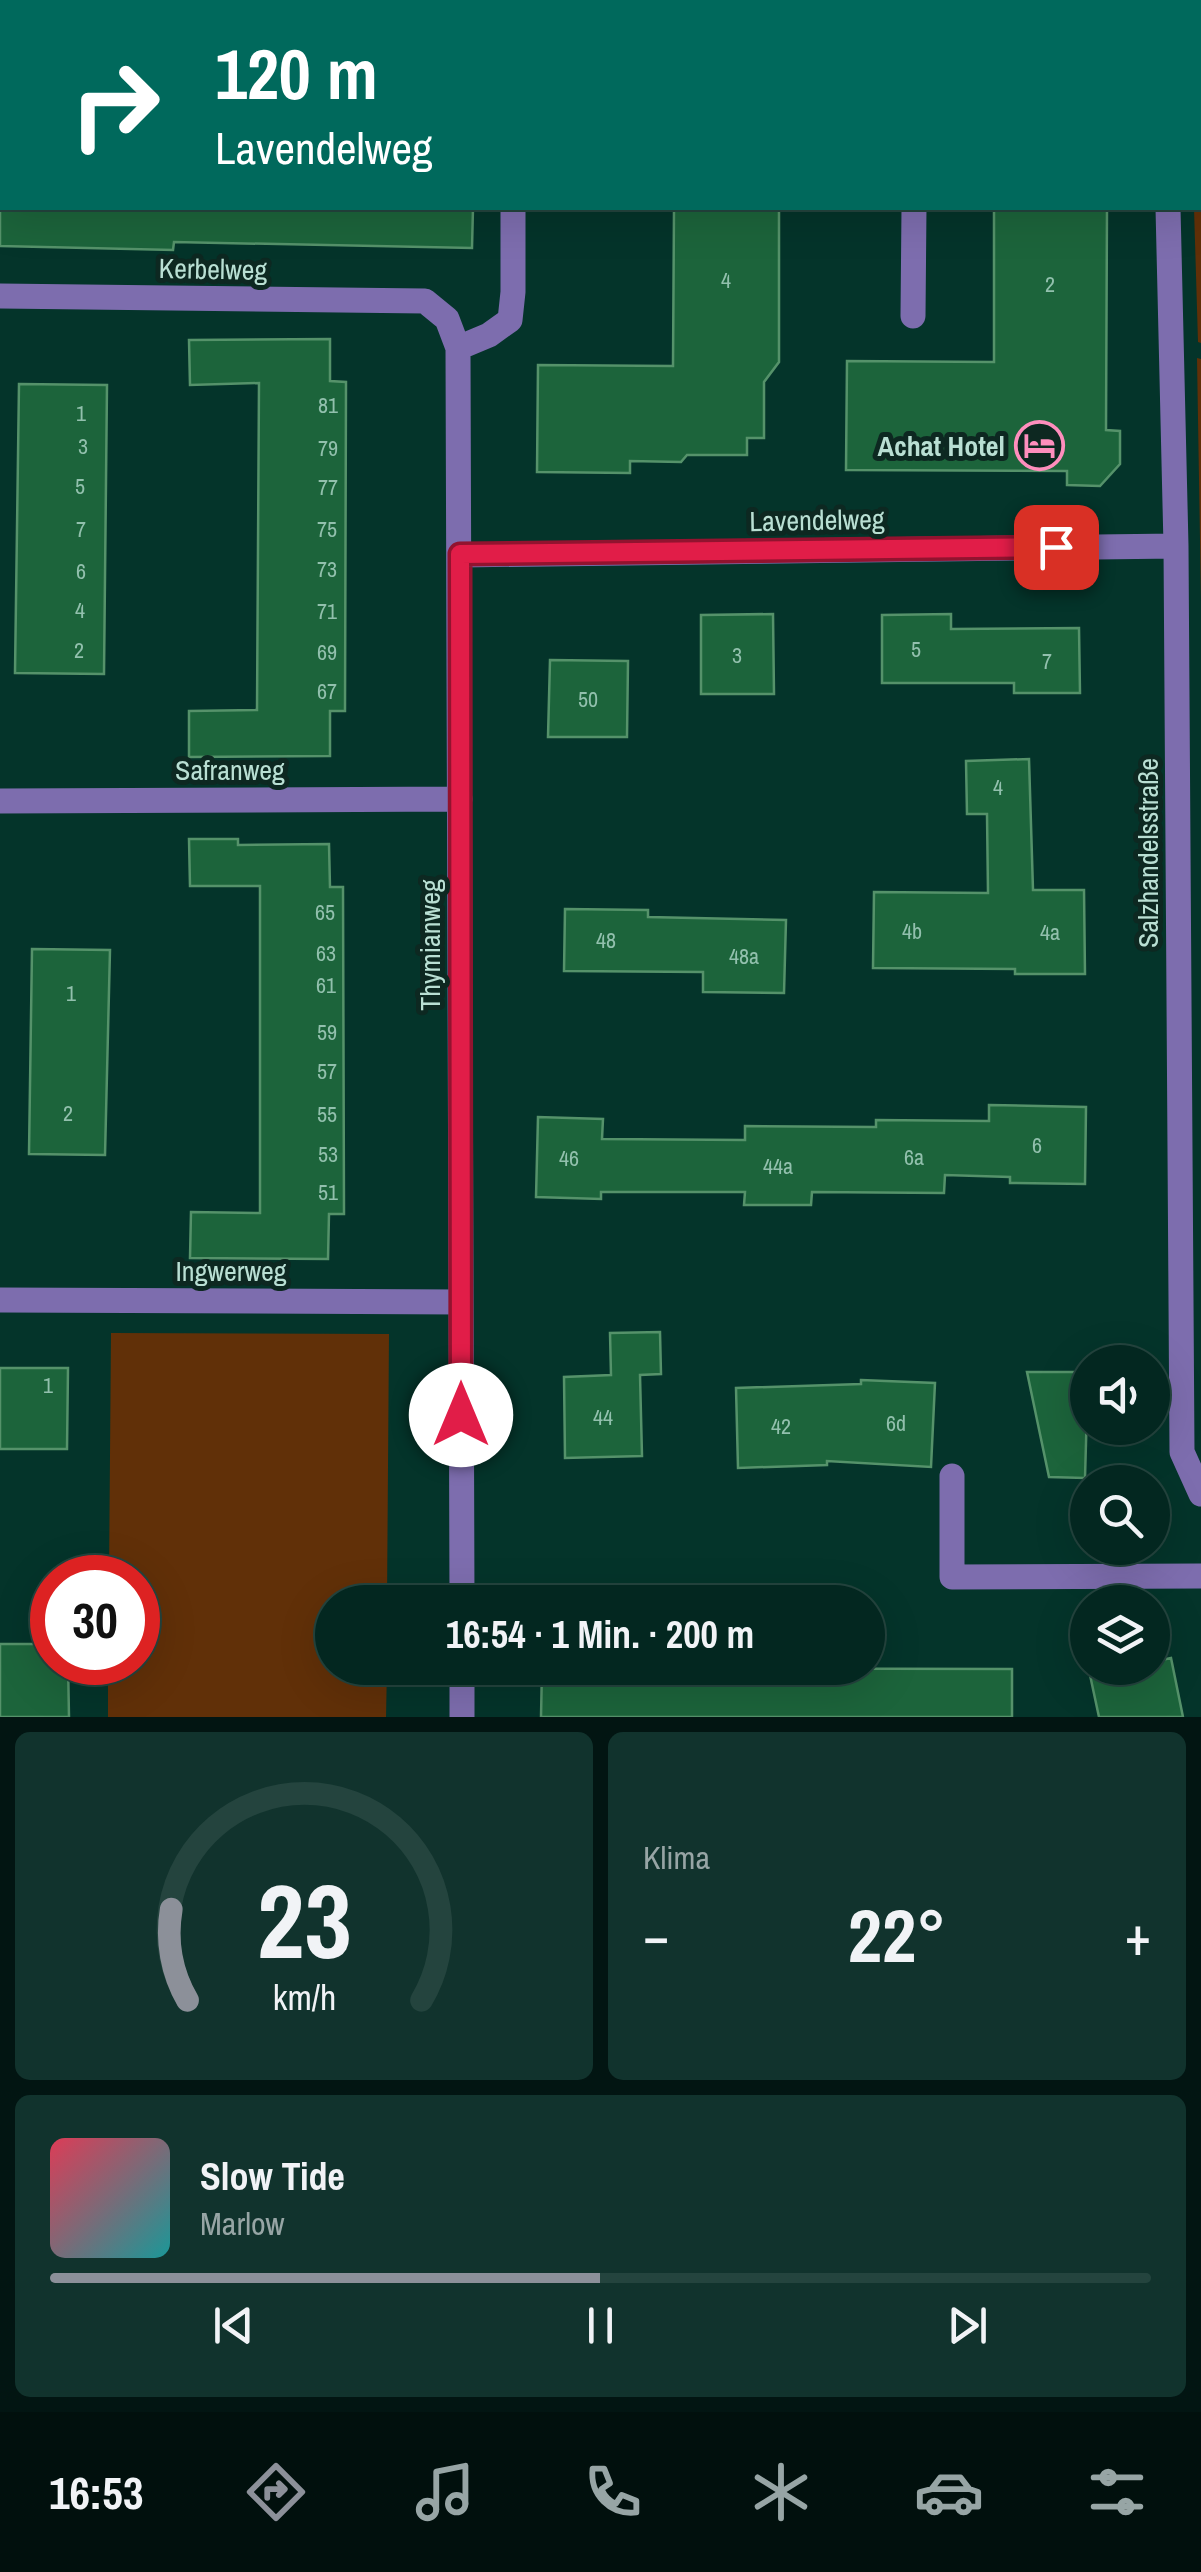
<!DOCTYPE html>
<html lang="de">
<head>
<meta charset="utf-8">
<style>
	:root { --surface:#032720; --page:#11332d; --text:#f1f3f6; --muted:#97a5a5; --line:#24443e; --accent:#8c9099 }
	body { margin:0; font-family:"Archivo Narrow",sans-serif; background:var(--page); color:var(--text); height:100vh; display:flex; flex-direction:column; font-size:38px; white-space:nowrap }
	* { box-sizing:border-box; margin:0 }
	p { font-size:32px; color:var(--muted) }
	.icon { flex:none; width:55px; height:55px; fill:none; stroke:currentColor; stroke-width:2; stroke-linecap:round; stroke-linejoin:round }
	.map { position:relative; height:1717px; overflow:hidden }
	.side { display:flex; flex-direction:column; gap:15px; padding:15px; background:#021512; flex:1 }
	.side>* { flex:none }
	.banner { position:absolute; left:0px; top:0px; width:1202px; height:210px; box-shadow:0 10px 40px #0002,0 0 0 2px var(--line); background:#00695c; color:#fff; overflow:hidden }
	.tools { position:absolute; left:1070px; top:1345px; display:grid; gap:20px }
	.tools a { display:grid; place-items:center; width:100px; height:100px; border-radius:50%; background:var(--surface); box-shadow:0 10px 40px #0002,0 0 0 2px var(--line); font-size:50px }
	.speed { position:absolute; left:30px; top:1555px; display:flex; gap:20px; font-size:50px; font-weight:700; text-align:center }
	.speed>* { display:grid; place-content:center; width:130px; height:130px; border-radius:50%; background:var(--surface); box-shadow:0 10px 40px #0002,0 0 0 2px var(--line); line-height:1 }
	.speed .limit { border:15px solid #d22; background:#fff; color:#111 }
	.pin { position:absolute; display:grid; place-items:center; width:85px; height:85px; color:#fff; margin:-42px; border-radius:20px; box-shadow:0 5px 15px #0006 }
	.me { position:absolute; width:110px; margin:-55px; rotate:0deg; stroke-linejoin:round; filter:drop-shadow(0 0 8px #0008) }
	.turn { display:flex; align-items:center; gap:35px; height:210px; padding:0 50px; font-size:45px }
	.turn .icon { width:130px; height:130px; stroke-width:2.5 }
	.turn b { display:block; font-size:70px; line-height:85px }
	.big { font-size:75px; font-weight:700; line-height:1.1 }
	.side .tile { flex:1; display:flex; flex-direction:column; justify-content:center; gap:15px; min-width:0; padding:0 35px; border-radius:15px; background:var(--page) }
	.side .dial { align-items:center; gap:0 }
	.dial svg { height:260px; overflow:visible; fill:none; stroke:var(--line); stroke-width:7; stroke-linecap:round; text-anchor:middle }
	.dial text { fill:var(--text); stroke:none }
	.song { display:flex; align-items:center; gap:30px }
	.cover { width:120px; height:120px; border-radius:15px; background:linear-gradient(135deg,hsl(350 70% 55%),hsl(180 70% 35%)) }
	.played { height:10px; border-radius:5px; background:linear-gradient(90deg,var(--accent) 50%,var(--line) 50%) }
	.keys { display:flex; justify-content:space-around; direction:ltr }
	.heat { display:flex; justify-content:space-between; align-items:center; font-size:55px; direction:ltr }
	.side .tiles { flex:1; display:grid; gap:15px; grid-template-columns:1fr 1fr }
	.tile:last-child { grid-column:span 2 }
	.trip { position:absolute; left:315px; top:1585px; width:570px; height:100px; border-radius:50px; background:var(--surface); box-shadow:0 10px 40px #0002,0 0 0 2px var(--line); font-weight:700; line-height:100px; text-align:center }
	.tabs { display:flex; height:160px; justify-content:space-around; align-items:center; background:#01100d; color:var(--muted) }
	.tabs .icon { width:70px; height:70px }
	.tabs .selected { color:var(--accent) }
	.tabs b { font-size:45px; color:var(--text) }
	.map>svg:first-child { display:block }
	.green { fill:#613008 }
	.building { fill:#1c643b; stroke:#55926a; stroke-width:2.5 }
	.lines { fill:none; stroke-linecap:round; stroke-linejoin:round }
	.minor { stroke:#7d6dae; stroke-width:25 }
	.route-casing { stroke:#92132f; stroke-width:25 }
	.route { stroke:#e11d48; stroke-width:18 }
	.labels { text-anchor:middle; stroke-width:10; stroke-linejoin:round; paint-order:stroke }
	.number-label { font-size:22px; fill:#92c0ad }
	.street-label { font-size:28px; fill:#b9dfd3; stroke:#0d2821 }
	.poi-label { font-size:28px; font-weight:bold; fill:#b9dfd3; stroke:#0d2821; text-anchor:end }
</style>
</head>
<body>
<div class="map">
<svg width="1201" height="1717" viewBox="0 0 1201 1717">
	<rect width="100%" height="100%" fill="#04342a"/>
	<path class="green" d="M 1188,0 L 1201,0 L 1201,343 L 1198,342 L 1194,208 L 1200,208 L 1200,2 Z
		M 1197,358 L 1201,359 L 1201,601 Z
		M 111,1333 L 389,1334 L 387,1602 L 332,1602 L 332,1668 L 387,1668 L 386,1717 L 108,1717 L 108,1663 L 138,1662 L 138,1578 L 109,1577 Z"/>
	<path class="building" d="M 0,208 L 473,208 L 472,248 L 174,242 L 173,250 L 0,246 Z
		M 674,208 L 779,208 L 779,362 L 764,382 L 764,438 L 747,438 L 747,455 L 687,455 L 681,462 L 630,461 L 630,473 L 537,472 L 538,365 L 673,366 Z
		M 994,208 L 1107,208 L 1106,430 L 1120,431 L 1120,464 L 1100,486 L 1067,485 L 1067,471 L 846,470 L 847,361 L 994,362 Z
		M 330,339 L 330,381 L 346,382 L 345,711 L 330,711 L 330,756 L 189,757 L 189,711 L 257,710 L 259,383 L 190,385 L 189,340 Z
		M 19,384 L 107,385 L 104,674 L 15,673 Z
		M 773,614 L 774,694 L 701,694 L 701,615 Z
		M 951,614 L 951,629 L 1079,628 L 1080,693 L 1014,693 L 1014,683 L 882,683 L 882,615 Z
		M 550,660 L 628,661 L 627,737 L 548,737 Z
		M 1029,759 L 1033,890 L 1084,890 L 1085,974 L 1015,974 L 1015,969 L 873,968 L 874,892 L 988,893 L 987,814 L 967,814 L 966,761 Z
		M 189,839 L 238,839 L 238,845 L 329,844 L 330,887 L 343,887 L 344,1214 L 329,1214 L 328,1259 L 190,1258 L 191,1212 L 260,1213 L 260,886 L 190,886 Z
		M 565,909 L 648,910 L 648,917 L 786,920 L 784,993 L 703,992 L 703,972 L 564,971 Z
		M 32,949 L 110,950 L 105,1155 L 29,1154 Z
		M 989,1105 L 1086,1107 L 1085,1184 L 1010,1183 L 1010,1177 L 945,1175 L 944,1193 L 812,1192 L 811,1205 L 744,1205 L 745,1192 L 601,1192 L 601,1199 L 536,1197 L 538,1117 L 603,1119 L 602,1139 L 745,1140 L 745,1126 L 876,1127 L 876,1120 L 989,1121 Z
		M 660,1332 L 661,1374 L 640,1375 L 642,1456 L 565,1458 L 564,1377 L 611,1375 L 610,1333 Z
		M 0,1368 L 68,1368 L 67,1449 L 0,1449 Z
		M 1027,1372 L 1088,1372 L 1085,1478 L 1049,1477 Z
		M 861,1380 L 935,1383 L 931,1467 L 827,1461 L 827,1465 L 738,1468 L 736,1388 L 861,1384 Z
		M 0,1644 L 52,1644 L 52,1662 L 68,1662 L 69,1717 L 0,1717 Z
		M 1171,1658 L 1183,1717 L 1099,1717 L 1090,1675 L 1126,1668 L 1152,1668 L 1152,1662 Z
		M 542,1668 L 1012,1669 L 1012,1717 L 541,1717 Z"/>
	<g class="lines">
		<path class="minor" d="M 1165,0 L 1165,2
			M 1168,208 L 1176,546 L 1182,1452 L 1201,1494
			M 0,296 L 425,301 L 447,319 L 458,348 L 462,1602
			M 913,316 L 914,208
			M 458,348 L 489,335 L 510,320 L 513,292 L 513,208
			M 460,555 L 1176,546
			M 0,801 L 460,799
			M 0,1300 L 461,1302
			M 952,1476 L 952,1577 L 1201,1576
			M 462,1668 L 462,1717"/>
	</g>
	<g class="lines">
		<defs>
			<path id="route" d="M 461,1415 L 460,554 L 1056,547"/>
		</defs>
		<use href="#route" class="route-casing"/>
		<use href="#route" class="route"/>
	</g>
	<defs>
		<symbol id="hotel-ring" viewBox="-11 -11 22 22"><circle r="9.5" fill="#0d2821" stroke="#fe8ebd" stroke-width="1.5"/><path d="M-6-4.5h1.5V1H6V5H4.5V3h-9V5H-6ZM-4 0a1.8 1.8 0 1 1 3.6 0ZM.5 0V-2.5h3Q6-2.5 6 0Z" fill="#fe8ebd"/></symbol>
	</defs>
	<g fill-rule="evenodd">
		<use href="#hotel-ring" x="1012" y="418" width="55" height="55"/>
	</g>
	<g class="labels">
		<g class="number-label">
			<text x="726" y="288">4</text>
			<text x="1050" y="292">2</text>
			<text x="328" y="413">81</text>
			<text x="81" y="421">1</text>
			<text x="83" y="454">3</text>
			<text x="328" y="456">79</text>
			<text x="80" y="494">5</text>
			<text x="328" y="495">77</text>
			<text x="81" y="537">7</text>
			<text x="327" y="537">75</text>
			<text x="327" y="577">73</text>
			<text x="81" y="579">6</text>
			<text x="80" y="618">4</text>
			<text x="327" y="619">71</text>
			<text x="916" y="657">5</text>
			<text x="79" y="658">2</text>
			<text x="327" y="660">69</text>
			<text x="737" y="663">3</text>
			<text x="1047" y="669">7</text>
			<text x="327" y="699">67</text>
			<text x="588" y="707">50</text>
			<text x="998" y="795">4</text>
			<text x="325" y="920">65</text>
			<text x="912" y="939">4b</text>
			<text x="1050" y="940">4a</text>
			<text x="606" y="948">48</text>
			<text x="326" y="961">63</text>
			<text x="744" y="964">48a</text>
			<text x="326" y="993">61</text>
			<text x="71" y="1001">1</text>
			<text x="327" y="1040">59</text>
			<text x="327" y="1079">57</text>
			<text x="68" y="1121">2</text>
			<text x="327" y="1122">55</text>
			<text x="1037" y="1153">6</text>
			<text x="328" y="1162">53</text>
			<text x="914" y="1165">6a</text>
			<text x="569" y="1166">46</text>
			<text x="778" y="1174">44a</text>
			<text x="328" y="1200">51</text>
			<text x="48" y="1393">1</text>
			<text x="603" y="1425">44</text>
			<text x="896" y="1431">6d</text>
			<text x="781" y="1434">42</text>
		</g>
		<g class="street-label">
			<text transform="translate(213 269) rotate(1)" y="10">Kerbelweg</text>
			<text transform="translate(817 520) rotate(-1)" y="10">Lavendelweg</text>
			<text x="230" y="780">Safranweg</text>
			<text transform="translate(1148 853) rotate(-90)" y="10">Salzhandelsstraße</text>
			<text transform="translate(430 945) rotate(-90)" y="10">Thymianweg</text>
			<text x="231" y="1281">Ingwerweg</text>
		</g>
		<g class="poi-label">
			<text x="1005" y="456">Achat Hotel</text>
		</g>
	</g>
</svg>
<div class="tools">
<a><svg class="icon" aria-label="sound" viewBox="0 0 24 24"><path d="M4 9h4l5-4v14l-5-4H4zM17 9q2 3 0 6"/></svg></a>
<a><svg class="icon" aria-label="search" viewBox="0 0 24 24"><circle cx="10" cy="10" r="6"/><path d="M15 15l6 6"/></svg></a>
<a><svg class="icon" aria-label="layers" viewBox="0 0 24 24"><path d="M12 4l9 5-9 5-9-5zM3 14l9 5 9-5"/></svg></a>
</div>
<div class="speed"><div class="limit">30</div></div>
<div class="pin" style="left:1056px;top:547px;background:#d93025"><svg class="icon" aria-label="arrive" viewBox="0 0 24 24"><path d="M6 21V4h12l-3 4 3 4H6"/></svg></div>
<svg class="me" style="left:461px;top:1415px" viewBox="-20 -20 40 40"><circle r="19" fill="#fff"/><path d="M0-13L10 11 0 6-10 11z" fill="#e11d48"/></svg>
<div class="trip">16:54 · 1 Min. · 200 m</div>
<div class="banner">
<div class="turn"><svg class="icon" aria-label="right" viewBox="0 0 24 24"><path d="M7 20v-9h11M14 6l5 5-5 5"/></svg><div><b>120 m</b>Lavendelweg</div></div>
</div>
</div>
<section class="side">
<div class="tiles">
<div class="tile dial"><svg viewBox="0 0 100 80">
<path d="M14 69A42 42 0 1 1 86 69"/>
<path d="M14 69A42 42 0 0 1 9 41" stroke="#8c9099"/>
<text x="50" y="56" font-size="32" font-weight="700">23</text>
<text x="50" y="72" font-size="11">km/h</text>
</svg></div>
<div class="tile"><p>Klima</p>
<div class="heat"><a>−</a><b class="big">22°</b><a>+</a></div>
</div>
<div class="tile">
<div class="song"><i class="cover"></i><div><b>Slow Tide</b><p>Marlow</p></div></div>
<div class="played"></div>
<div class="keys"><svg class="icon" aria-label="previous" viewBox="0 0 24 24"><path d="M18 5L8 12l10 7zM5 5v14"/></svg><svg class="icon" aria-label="pause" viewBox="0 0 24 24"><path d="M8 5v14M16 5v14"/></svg><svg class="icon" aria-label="next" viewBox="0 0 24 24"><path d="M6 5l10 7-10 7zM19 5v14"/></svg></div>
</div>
</div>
</section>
<nav class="tabs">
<b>16:53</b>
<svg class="icon selected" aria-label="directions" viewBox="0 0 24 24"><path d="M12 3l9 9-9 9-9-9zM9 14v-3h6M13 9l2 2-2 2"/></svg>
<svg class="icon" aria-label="music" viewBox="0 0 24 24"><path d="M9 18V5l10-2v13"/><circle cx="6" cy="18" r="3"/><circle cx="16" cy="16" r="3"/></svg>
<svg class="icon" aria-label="phone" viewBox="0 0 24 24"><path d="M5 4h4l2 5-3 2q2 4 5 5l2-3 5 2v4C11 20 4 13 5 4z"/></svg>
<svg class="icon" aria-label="climate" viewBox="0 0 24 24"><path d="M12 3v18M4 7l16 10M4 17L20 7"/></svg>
<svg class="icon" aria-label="car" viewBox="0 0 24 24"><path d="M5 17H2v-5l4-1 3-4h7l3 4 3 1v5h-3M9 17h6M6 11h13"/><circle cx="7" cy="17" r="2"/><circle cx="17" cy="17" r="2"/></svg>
<svg class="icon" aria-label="filters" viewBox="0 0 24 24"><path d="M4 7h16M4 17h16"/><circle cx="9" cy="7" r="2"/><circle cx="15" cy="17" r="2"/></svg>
</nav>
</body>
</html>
